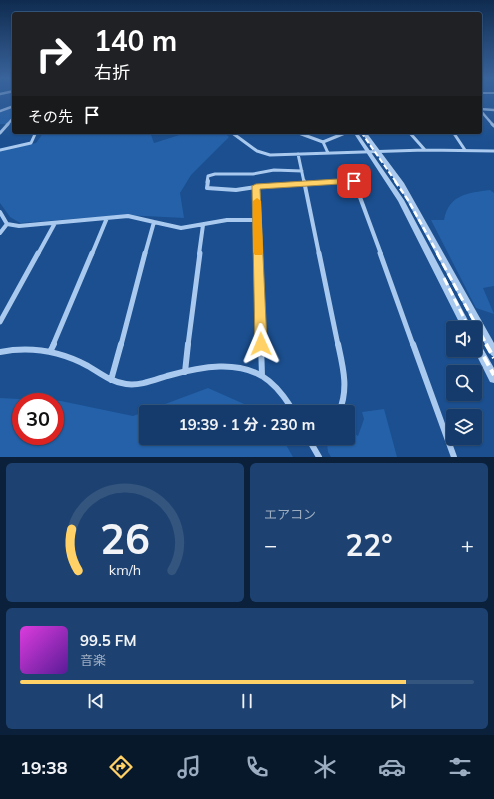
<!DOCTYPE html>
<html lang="ja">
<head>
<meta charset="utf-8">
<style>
	:root { --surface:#143b6b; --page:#1d4271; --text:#f1f3f6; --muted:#9dadc1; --line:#33557e; --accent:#ffd166 }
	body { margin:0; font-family:Mulish,"Noto Sans JP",sans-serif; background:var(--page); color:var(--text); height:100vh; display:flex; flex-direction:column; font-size:15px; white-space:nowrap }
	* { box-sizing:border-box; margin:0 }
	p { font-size:13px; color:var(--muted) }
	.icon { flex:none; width:22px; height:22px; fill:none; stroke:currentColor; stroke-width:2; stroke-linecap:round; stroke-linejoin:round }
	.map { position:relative; height:457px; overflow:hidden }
	.drawer { display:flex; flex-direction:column; gap:6px; padding:6px; background:#0b203b; flex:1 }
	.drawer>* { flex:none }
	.top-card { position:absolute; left:12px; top:12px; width:470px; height:122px; border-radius:4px; box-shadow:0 1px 3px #0004,0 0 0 1px var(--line); background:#202124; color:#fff; overflow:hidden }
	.buttons { position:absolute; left:446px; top:321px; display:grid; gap:8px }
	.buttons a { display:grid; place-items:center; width:36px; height:36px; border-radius:4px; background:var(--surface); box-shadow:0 1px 3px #0004,0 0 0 1px var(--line); font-size:20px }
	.speed { position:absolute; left:12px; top:393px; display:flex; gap:8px; font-size:20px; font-weight:700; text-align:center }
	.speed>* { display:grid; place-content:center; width:52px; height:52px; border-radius:50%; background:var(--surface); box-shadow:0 1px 3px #0004,0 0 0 1px var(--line); line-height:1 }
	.speed .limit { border:6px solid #d22; background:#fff; color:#111 }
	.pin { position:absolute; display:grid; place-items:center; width:34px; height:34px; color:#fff; margin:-17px; border-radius:8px; box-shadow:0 2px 6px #0006 }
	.me { position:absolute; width:44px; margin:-22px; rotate:359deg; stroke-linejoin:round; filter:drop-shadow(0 0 3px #0008) }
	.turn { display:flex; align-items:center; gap:14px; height:84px; padding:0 16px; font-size:18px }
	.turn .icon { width:52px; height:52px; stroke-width:2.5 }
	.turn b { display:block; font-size:28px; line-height:34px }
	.then { display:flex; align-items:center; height:38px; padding:0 16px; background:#0003; gap:8px; font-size:15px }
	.big { font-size:30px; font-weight:700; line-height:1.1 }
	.drawer .widget { flex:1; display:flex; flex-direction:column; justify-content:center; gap:6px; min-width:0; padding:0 14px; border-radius:6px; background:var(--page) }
	.drawer .dial { align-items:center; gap:0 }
	.dial svg { height:104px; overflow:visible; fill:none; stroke:var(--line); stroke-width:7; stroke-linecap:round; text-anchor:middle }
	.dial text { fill:var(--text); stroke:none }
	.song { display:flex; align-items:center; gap:12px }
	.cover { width:48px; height:48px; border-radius:6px; background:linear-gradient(135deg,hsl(300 70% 55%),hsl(270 70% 35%)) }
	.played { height:4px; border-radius:2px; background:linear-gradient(90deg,var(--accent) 85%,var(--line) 85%) }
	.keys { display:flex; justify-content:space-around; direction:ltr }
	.heat { display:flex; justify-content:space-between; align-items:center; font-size:22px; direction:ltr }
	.drawer .tiles { flex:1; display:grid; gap:6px; grid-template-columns:1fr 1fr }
	.widget:last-child { grid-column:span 2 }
	.trip { position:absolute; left:139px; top:405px; width:216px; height:40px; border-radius:4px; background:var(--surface); box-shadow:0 1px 3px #0004,0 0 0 1px var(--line); font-weight:700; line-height:40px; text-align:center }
	.tab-bar { display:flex; height:64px; justify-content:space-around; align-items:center; background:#08182b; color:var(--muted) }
	.tab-bar .icon { width:28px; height:28px }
	.tab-bar .current { color:var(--accent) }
	.tab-bar b { font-size:18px; color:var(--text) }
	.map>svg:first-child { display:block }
	.green { fill:#2461a8; fill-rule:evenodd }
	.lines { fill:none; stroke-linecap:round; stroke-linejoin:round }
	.minor-far4 { stroke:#a9c9ee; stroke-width:2.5 }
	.minor-far3 { stroke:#a9c9ee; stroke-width:3 }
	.minor-far2 { stroke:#a9c9ee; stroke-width:4 }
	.minor-far1 { stroke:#a9c9ee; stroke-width:5 }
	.minor { stroke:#a9c9ee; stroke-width:6 }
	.tertiary { fill:#a9c9ee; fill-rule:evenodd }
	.rail-far3 { stroke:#fff; stroke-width:2; stroke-dasharray:5.5 2.5; stroke-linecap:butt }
	.rail-far2 { stroke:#fff; stroke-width:2.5; stroke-dasharray:6 3; stroke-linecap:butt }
	.rail-far1 { stroke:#fff; stroke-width:3; stroke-dasharray:8 3.5; stroke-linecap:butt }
	.rail { stroke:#fff; stroke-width:4; stroke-dasharray:10 4.5; stroke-linecap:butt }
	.route { fill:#ffd166; stroke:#a68842 }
	.slow { fill:#f59e0b }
</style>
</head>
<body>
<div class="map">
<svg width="494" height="457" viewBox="0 0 494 457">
	<rect width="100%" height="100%" fill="#1b4f8f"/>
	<path class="green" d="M 13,108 L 14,115 L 7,124 L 0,124 L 0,112 Z
		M 44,132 L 150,132 L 154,143 L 189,132 L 224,132 L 229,137 L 191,175 L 180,193 L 184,218 L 124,215 L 20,223 L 10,217 L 0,203 L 0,151 L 36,143 Z
		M 490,190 L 494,193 L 494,286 L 483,288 L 494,314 L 476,308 L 431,220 L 444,220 C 449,194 468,193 490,190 Z
		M 208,388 L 262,412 L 146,412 L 146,438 L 282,438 L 293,457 L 0,457 L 0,398 L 61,401 L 133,416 ZM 21,402 L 55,402 L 55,436 L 21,436 Z
		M 384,409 L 397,457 L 331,457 L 328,452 L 327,444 L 332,438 L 348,438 L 348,429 L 358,436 L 364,419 L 362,412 Z"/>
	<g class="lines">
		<path class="minor-far4" d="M 0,94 L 14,91
			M 480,109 L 494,110
			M 480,110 L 493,125
			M 0,111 L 14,106
			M 7,125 L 14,117"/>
		<path class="minor-far3" d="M 492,124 L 494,126
			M 231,132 L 257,151 L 270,155 L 425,150 L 494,151
			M 296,132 L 323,142 L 328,153
			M 409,132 L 425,150
			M 453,132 L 465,150
			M 0,133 L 8,124
			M 323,142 L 345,133 L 344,132
			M 0,150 L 31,143 L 36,132
			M 298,154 L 304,182
			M 207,182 L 208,176 L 215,174 L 253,174 L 274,170 L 302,171
			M 333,182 L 354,181 L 354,182"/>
		<path class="minor-far2" d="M 208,181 L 207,188 L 236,190 L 256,187 L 349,181
			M 304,181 L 319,254
			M 354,181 L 381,254
			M 256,187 L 258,254
			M 0,212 L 7,224 L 19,226 L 128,216 L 154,222
			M 0,233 L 7,224
			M 38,254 L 55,223
			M 92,254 L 107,218
			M 145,254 L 154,222 L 181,228 L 227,220 L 257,220
			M 199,254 L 203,225"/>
		<path class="minor-far1" d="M 258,253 L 261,345
			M 319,253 L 338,345
			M 380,253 L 413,345
			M 0,322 L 38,253
			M 53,345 L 92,253
			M 121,345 L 145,253
			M 188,345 L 200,253"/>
		<path class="minor" d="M 261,344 L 262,376
			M 338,344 C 343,367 349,389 339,412
			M 413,344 L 454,457
			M 51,350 L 54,344
			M 0,352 C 31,346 60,351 88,366 C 100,373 111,382 126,384 C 140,386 154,380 167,376 C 199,367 241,358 269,381 C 280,390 287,401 294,412
			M 185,372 L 188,344
			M 111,380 L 121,344
			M 308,438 L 319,457"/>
		<path class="tertiary" d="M 480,92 L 494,92 L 494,94 L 480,94 Z
			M 353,132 L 357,132 L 404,200 L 472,328 L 462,328 L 398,201 Z
			M 361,132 L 366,132 L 404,183 L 494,343 L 494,357 L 491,355 L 398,184 Z
			M 475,338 L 478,340 L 494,368 L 494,383 L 490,382 L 474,350 L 475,350 Z"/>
		<path class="rail-far3" d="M 361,132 L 396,182"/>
		<path class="rail-far2" d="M 395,181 L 408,200 L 438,254"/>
		<path class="rail-far1" d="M 437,253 L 487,345
			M 444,278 L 469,328
			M 475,339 L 478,345"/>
		<path class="rail" d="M 477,344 L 494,375
			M 486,344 L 494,358"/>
	</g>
	<linearGradient id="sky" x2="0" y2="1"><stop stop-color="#0f2b4f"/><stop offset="0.55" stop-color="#39639b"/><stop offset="1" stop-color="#39639b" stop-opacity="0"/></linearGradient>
	<rect width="494" height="142" fill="url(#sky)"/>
	<path class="route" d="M 354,178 L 356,179 L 356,183 L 260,189 L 267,344 L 265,349 L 261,351 L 256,349 L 255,344 L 252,186 L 256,184 Z"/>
	<path class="slow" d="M 257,198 L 261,201 L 263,252 L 262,255 L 255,255 L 253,252 L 253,201 Z"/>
</svg>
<div class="buttons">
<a><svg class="icon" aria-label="sound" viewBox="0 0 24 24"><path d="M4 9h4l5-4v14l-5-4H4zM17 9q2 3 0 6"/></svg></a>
<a><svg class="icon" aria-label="search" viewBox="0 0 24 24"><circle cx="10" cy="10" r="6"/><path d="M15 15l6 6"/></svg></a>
<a><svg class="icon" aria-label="layers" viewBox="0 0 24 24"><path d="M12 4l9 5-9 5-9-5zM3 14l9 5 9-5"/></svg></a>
</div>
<div class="speed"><div class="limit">30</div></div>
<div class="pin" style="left:354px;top:181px;background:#d93025"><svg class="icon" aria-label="arrive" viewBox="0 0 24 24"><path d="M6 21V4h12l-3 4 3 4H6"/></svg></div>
<svg class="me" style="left:261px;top:344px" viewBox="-20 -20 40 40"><path d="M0-17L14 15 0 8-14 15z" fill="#ffd166" stroke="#fff" stroke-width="4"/></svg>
<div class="trip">19:39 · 1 分 · 230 m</div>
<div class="top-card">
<div class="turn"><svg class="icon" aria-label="right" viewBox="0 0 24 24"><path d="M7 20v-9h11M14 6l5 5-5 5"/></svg><div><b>140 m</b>右折</div></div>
<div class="then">その先<svg class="icon" aria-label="arrive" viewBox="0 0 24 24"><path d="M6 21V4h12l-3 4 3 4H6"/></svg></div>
</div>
</div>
<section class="drawer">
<div class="tiles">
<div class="widget dial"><svg viewBox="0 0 100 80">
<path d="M14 69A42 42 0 1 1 86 69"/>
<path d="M14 69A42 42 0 0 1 9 37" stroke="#ffd166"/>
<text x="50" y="56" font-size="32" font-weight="700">26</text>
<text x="50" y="72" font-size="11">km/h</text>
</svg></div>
<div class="widget"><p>エアコン</p>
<div class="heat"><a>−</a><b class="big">22°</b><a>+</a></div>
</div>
<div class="widget">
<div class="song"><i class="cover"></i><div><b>99.5 FM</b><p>音楽</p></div></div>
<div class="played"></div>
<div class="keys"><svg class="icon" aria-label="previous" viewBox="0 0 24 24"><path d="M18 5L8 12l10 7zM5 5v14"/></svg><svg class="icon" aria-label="pause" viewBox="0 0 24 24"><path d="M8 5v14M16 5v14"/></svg><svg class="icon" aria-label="next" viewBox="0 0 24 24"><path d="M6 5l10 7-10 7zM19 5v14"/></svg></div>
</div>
</div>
</section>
<nav class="tab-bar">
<b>19:38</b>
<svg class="icon current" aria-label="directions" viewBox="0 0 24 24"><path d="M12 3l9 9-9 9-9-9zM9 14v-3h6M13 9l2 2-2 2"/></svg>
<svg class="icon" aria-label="music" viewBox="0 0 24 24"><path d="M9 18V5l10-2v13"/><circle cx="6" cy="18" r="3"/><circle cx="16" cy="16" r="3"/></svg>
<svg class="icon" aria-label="phone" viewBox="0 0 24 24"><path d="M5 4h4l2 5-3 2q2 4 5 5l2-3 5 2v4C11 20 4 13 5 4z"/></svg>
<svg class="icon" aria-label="climate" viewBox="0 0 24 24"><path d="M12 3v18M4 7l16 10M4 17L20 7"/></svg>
<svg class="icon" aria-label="car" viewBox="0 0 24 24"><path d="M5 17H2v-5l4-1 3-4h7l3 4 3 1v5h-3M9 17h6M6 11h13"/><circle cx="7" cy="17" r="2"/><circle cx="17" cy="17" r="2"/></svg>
<svg class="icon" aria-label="filters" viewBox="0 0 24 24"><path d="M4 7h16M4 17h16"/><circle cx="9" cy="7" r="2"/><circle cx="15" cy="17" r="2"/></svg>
</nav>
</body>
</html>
